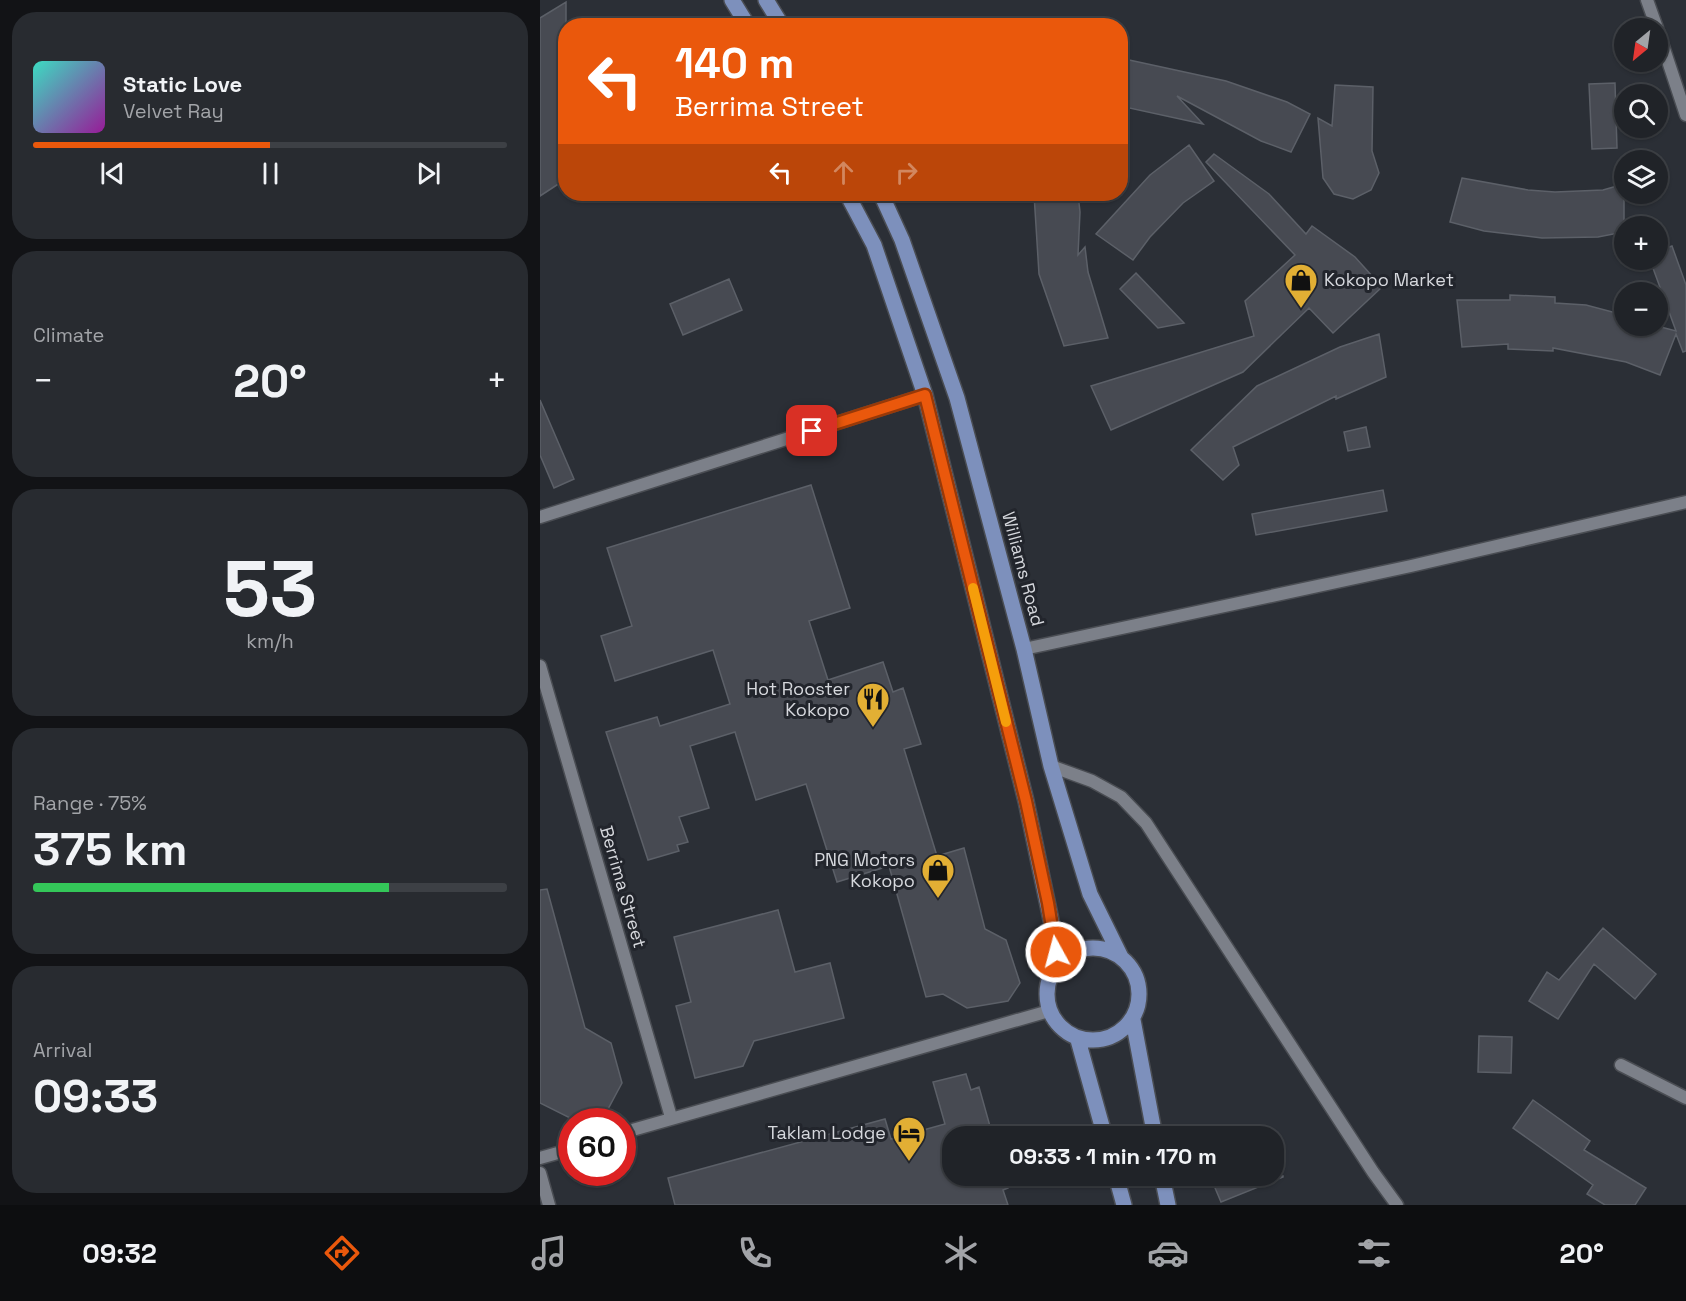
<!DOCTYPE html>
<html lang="en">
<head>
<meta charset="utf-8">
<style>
	:root { --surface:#202328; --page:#282b30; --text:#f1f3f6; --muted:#a2a4a8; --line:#3d4045; --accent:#ea580c }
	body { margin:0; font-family:"Space Grotesk",sans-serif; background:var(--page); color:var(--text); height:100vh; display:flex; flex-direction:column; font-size:22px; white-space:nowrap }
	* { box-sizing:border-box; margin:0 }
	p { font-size:20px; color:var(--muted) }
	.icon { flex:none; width:33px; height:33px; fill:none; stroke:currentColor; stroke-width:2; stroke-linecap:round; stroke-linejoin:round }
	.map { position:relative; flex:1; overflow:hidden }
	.drawer { display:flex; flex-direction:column; gap:12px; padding:12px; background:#121316; width:540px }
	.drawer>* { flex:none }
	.guide { position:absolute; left:18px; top:18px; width:570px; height:183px; border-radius:24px; box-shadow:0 2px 4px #0004,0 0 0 2px var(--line); background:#ea580c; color:#fff; overflow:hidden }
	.needle { width:39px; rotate:209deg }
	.fabs { position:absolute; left:1074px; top:18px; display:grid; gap:12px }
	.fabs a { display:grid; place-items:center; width:54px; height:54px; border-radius:50%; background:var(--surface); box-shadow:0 2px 4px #0004,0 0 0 2px var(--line); font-size:30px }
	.speed { position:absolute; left:18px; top:1108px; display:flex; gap:12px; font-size:30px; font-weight:700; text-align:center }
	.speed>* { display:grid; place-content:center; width:78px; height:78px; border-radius:50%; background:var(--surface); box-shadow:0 2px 4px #0004,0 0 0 2px var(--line); line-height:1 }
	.speed .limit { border:9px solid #d22; background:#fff; color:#111 }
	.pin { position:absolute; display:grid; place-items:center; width:51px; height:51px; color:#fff; margin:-26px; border-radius:12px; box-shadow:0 3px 9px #0006 }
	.me { position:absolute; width:66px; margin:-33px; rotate:353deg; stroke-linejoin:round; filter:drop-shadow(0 0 4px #0008) }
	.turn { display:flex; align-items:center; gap:21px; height:126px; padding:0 18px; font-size:27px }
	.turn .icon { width:78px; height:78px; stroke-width:2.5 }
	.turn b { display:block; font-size:42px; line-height:51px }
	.lanes { display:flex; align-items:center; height:57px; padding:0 18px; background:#0003; justify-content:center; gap:30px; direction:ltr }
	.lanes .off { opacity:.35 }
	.big { font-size:45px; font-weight:600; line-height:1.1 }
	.drawer .card { flex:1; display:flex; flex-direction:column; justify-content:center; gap:9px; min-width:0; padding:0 21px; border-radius:24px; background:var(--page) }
	.drawer .dial { align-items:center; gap:0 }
	.dial b { font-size:78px; line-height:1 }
	.song { display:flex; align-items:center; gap:18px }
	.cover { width:72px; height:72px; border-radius:9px; background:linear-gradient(135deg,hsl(170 70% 55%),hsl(300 70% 35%)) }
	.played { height:6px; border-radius:3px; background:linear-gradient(90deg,var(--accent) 50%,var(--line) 50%) }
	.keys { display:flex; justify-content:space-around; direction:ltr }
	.heat { display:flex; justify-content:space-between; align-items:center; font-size:33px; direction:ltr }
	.charge { height:9px; border-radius:4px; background:linear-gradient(90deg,#34c759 75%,var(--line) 0) }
	.trip { position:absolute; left:402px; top:1126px; width:342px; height:60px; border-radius:24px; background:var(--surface); box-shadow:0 2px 4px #0004,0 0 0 2px var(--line); font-weight:600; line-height:60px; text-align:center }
	.tab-bar { display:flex; height:96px; justify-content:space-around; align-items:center; background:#0d0e10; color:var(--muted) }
	.tab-bar .icon { width:42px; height:42px }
	.tab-bar .selected { color:var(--accent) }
	.tab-bar b { font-size:27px; color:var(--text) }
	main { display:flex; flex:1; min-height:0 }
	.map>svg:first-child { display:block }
	.building { fill:#474a52; stroke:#5c6068; stroke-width:1.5 }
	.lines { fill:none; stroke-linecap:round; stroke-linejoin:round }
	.minor-casing { stroke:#4a4d53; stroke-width:15 }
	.primary-casing { stroke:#4a4d53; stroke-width:18 }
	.minor { stroke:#7c8089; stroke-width:12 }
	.primary { stroke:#7d90bc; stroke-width:15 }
	.route-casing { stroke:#983908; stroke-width:15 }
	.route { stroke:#ea580c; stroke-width:10 }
	.slow { stroke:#f59e0b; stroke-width:10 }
	.labels { text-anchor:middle; stroke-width:6; stroke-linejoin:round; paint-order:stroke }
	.poi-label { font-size:18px; fill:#d6d8dd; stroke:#22252c; text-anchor:end }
	.street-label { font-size:18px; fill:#d6d8dd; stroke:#22252c }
</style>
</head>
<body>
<main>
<section class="drawer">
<div class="card">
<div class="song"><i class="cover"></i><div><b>Static Love</b><p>Velvet Ray</p></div></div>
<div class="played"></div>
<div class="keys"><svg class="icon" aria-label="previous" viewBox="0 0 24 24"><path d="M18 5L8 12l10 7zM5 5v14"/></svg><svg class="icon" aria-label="pause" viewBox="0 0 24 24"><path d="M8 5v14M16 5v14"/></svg><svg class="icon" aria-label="next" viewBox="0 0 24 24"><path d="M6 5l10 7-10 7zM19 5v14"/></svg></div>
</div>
<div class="card"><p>Climate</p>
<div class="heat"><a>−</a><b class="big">20°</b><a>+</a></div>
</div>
<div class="card dial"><b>53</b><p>km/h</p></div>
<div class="card"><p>Range · 75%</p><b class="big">375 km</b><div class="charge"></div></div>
<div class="card"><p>Arrival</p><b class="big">09:33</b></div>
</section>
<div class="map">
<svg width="1146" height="1205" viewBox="0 0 1146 1205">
	<rect width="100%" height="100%" fill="#2b2f36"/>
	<path class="building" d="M 26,2 L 26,179 L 0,196 L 0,18 Z
		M 580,58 L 686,81 L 747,102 L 770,114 L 751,152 L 721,141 L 637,96 L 663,124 L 580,106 Z
		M 1075,83 L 1077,148 L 1052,149 L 1049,84 Z
		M 795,85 L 833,87 L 832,151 L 839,173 L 831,190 L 813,199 L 794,194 L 783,178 L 778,118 L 792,126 Z
		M 649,145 L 674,181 L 643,203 L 610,237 L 593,260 L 556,234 L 610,175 Z
		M 674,154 L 729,194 L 766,234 L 772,226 L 815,257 L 842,287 L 793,333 L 769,308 L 703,372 L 571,430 L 551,386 L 714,336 L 705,301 L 755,255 L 666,162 Z
		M 922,178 L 988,190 L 1015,192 L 1063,190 L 1084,184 L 1084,232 L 1058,237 L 1002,238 L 944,231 L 910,222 Z
		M 494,194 L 538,194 L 540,212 L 538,255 L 545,247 L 548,272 L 568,338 L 524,346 L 499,274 Z
		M 1132,246 L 1146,285 L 1146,351 L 1143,352 L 1136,334 L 1120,375 L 1086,362 L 1013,348 L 1013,351 L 968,349 L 968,344 L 922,347 L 917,300 L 970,300 L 970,295 L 1015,297 L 1015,303 L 1046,305 L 1084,315 L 1084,326 L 1117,326 L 1136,331 L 1110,260 L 1118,260 L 1118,251 Z
		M 596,273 L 644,323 L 618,328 L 580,289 Z
		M 189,279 L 202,310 L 143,335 L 130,304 Z
		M 839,334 L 846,377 L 796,399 L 796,396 L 693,447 L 699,465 L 683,480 L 651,450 L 717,386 L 800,347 Z
		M 0,400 L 34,479 L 14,488 L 0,455 Z
		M 826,427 L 830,447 L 808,451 L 804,432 Z
		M 271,485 L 310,608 L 269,621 L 288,680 L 343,662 L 353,692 L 363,688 L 381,744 L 364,749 L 397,856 L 424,848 L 445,929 L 466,940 L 480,983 L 468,1001 L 427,1008 L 403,994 L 386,997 L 349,866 L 297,882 L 266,784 L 216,800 L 195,732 L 150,746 L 169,808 L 139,817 L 148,842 L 137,845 L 139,851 L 108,860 L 66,732 L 117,717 L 120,726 L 190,704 L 173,650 L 75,681 L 61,636 L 92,626 L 67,548 Z
		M 843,490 L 847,511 L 716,535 L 712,514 Z
		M 7,889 L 45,1028 L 71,1043 L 82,1083 L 68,1109 L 32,1119 L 0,1103 L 0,890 Z
		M 238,910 L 255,972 L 290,963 L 304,1018 L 214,1041 L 203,1066 L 155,1078 L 136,1006 L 151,1002 L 134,937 Z
		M 1063,928 L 1116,974 L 1095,999 L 1054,964 L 1018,1019 L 989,1001 L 1007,972 L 1019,980 Z
		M 939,1036 L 972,1037 L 971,1073 L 938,1072 Z
		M 426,1074 L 431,1090 L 439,1087 L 453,1137 L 412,1137 L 412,1176 L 464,1176 L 468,1188 L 463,1190 L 468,1205 L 135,1205 L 128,1178 L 345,1119 L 351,1139 L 405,1124 L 393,1082 Z
		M 993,1100 L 1050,1141 L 1044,1150 L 1106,1188 L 1095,1205 L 1065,1205 L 1047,1194 L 1053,1185 L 973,1128 Z
		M 670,1176 L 743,1176 L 743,1177 L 681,1202 Z"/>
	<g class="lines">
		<defs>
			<path id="minor" d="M 1107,0 L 1117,28
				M 1118,31 L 1146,115
				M 0,517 L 385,395
				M 484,649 L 871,566 L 1146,502
				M 0,666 L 131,1117
				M 511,766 L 552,781 L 581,797 L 606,823 L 833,1172 L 857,1205
				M 1081,1065 L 1146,1098
				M 82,1133 L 509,1011
				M 0,1158 L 32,1149
				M 0,1173 L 9,1205"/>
			<path id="primary" d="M 192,0 L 208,26
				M 226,0 L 242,26
				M 307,194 L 334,245 L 385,395 L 486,801 L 515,939 L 517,964
				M 341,194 L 362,240 L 417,398 L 484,649 L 511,766 L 550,894 L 581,957
				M507 994a46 46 0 1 1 92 0a46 46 0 1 1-92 0Z
				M 593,1020 L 615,1137
				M 538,1040 L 565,1137
				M 576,1176 L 584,1205
				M 622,1176 L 628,1205"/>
		</defs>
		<use href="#minor" class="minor-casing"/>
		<use href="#primary" class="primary-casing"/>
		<use href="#minor" class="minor"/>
		<use href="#primary" class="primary"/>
	</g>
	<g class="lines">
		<defs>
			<path id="route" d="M 272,431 L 385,395 L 486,801 L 508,903 L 516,952"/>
		</defs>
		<use href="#route" class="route-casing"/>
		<use href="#route" class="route"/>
		<path class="slow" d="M 433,588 L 466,722"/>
	</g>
	<defs>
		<symbol id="shop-pin" viewBox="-11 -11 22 30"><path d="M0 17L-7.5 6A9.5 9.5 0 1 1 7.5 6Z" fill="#e2af34" stroke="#22252c"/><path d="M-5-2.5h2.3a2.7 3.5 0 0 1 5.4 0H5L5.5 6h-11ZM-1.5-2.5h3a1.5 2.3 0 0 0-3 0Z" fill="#111"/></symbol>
		<symbol id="restaurant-pin" viewBox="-11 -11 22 30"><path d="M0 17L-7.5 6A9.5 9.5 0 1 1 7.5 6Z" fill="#e2af34" stroke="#22252c"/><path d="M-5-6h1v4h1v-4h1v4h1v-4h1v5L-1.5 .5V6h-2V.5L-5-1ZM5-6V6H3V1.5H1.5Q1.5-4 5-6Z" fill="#111"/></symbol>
		<symbol id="hotel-pin" viewBox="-11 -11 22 30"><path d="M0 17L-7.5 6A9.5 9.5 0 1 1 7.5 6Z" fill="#e2af34" stroke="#22252c"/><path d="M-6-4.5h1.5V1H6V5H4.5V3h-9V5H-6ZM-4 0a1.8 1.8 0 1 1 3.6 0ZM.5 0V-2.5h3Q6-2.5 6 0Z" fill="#111"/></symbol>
	</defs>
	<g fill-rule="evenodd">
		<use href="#shop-pin" x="742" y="261" width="38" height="52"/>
		<use href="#restaurant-pin" x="314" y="680" width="38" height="52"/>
		<use href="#shop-pin" x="379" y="851" width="38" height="52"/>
		<use href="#hotel-pin" x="350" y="1114" width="38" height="52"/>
	</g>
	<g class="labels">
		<g class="poi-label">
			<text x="784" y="286" text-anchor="start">Kokopo Market</text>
			<text x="310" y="695">Hot Rooster<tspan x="310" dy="21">Kokopo</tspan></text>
			<text x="375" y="866">PNG Motors<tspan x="375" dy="21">Kokopo</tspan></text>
			<text x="346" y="1139">Taklam Lodge</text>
		</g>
		<g class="street-label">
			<text transform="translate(483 569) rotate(75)" y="6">Williams Road</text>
			<text transform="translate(83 887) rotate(74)" y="6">Berrima Street</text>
		</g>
	</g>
</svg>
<div class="fabs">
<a><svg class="needle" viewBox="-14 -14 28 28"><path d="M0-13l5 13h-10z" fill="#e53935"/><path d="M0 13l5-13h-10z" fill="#a2a4a8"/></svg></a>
<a><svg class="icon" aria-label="search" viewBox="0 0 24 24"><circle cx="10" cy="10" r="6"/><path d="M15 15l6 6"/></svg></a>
<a><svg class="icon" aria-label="layers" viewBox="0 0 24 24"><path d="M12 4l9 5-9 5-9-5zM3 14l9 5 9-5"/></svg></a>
<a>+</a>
<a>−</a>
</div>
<div class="speed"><div class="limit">60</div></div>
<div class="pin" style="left:272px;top:431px;background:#d93025"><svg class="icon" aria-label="arrive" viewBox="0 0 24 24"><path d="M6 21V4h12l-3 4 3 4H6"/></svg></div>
<svg class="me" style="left:516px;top:952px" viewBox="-20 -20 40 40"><circle r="17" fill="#ea580c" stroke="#fff" stroke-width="3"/><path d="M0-11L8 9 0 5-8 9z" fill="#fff"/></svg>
<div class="trip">09:33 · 1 min · 170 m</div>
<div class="guide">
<div class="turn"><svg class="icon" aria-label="left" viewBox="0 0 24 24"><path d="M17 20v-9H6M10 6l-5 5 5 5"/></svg><div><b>140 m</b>Berrima Street</div></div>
<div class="lanes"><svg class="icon" aria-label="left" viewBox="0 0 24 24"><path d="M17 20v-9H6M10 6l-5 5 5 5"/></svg><svg class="icon off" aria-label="ahead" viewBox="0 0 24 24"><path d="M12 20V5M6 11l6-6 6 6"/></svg><svg class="icon off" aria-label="right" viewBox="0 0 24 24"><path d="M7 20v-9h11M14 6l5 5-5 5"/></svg></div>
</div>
</div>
</main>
<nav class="tab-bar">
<b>09:32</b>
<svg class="icon selected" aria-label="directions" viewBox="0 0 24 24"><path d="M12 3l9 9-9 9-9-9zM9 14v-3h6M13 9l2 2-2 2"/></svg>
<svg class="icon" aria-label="music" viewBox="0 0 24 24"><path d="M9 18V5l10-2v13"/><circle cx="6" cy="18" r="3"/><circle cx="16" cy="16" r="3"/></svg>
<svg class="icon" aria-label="phone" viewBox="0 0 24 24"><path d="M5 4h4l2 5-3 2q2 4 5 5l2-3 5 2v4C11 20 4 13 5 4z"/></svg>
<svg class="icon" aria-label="climate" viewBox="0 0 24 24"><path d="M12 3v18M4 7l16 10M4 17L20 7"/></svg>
<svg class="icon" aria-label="car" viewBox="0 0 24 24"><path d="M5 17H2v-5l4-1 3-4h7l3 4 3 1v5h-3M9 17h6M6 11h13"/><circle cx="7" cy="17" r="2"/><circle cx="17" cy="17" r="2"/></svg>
<svg class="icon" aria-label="filters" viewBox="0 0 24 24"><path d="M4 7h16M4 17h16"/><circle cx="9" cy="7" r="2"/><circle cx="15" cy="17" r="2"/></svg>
<b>20°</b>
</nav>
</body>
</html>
